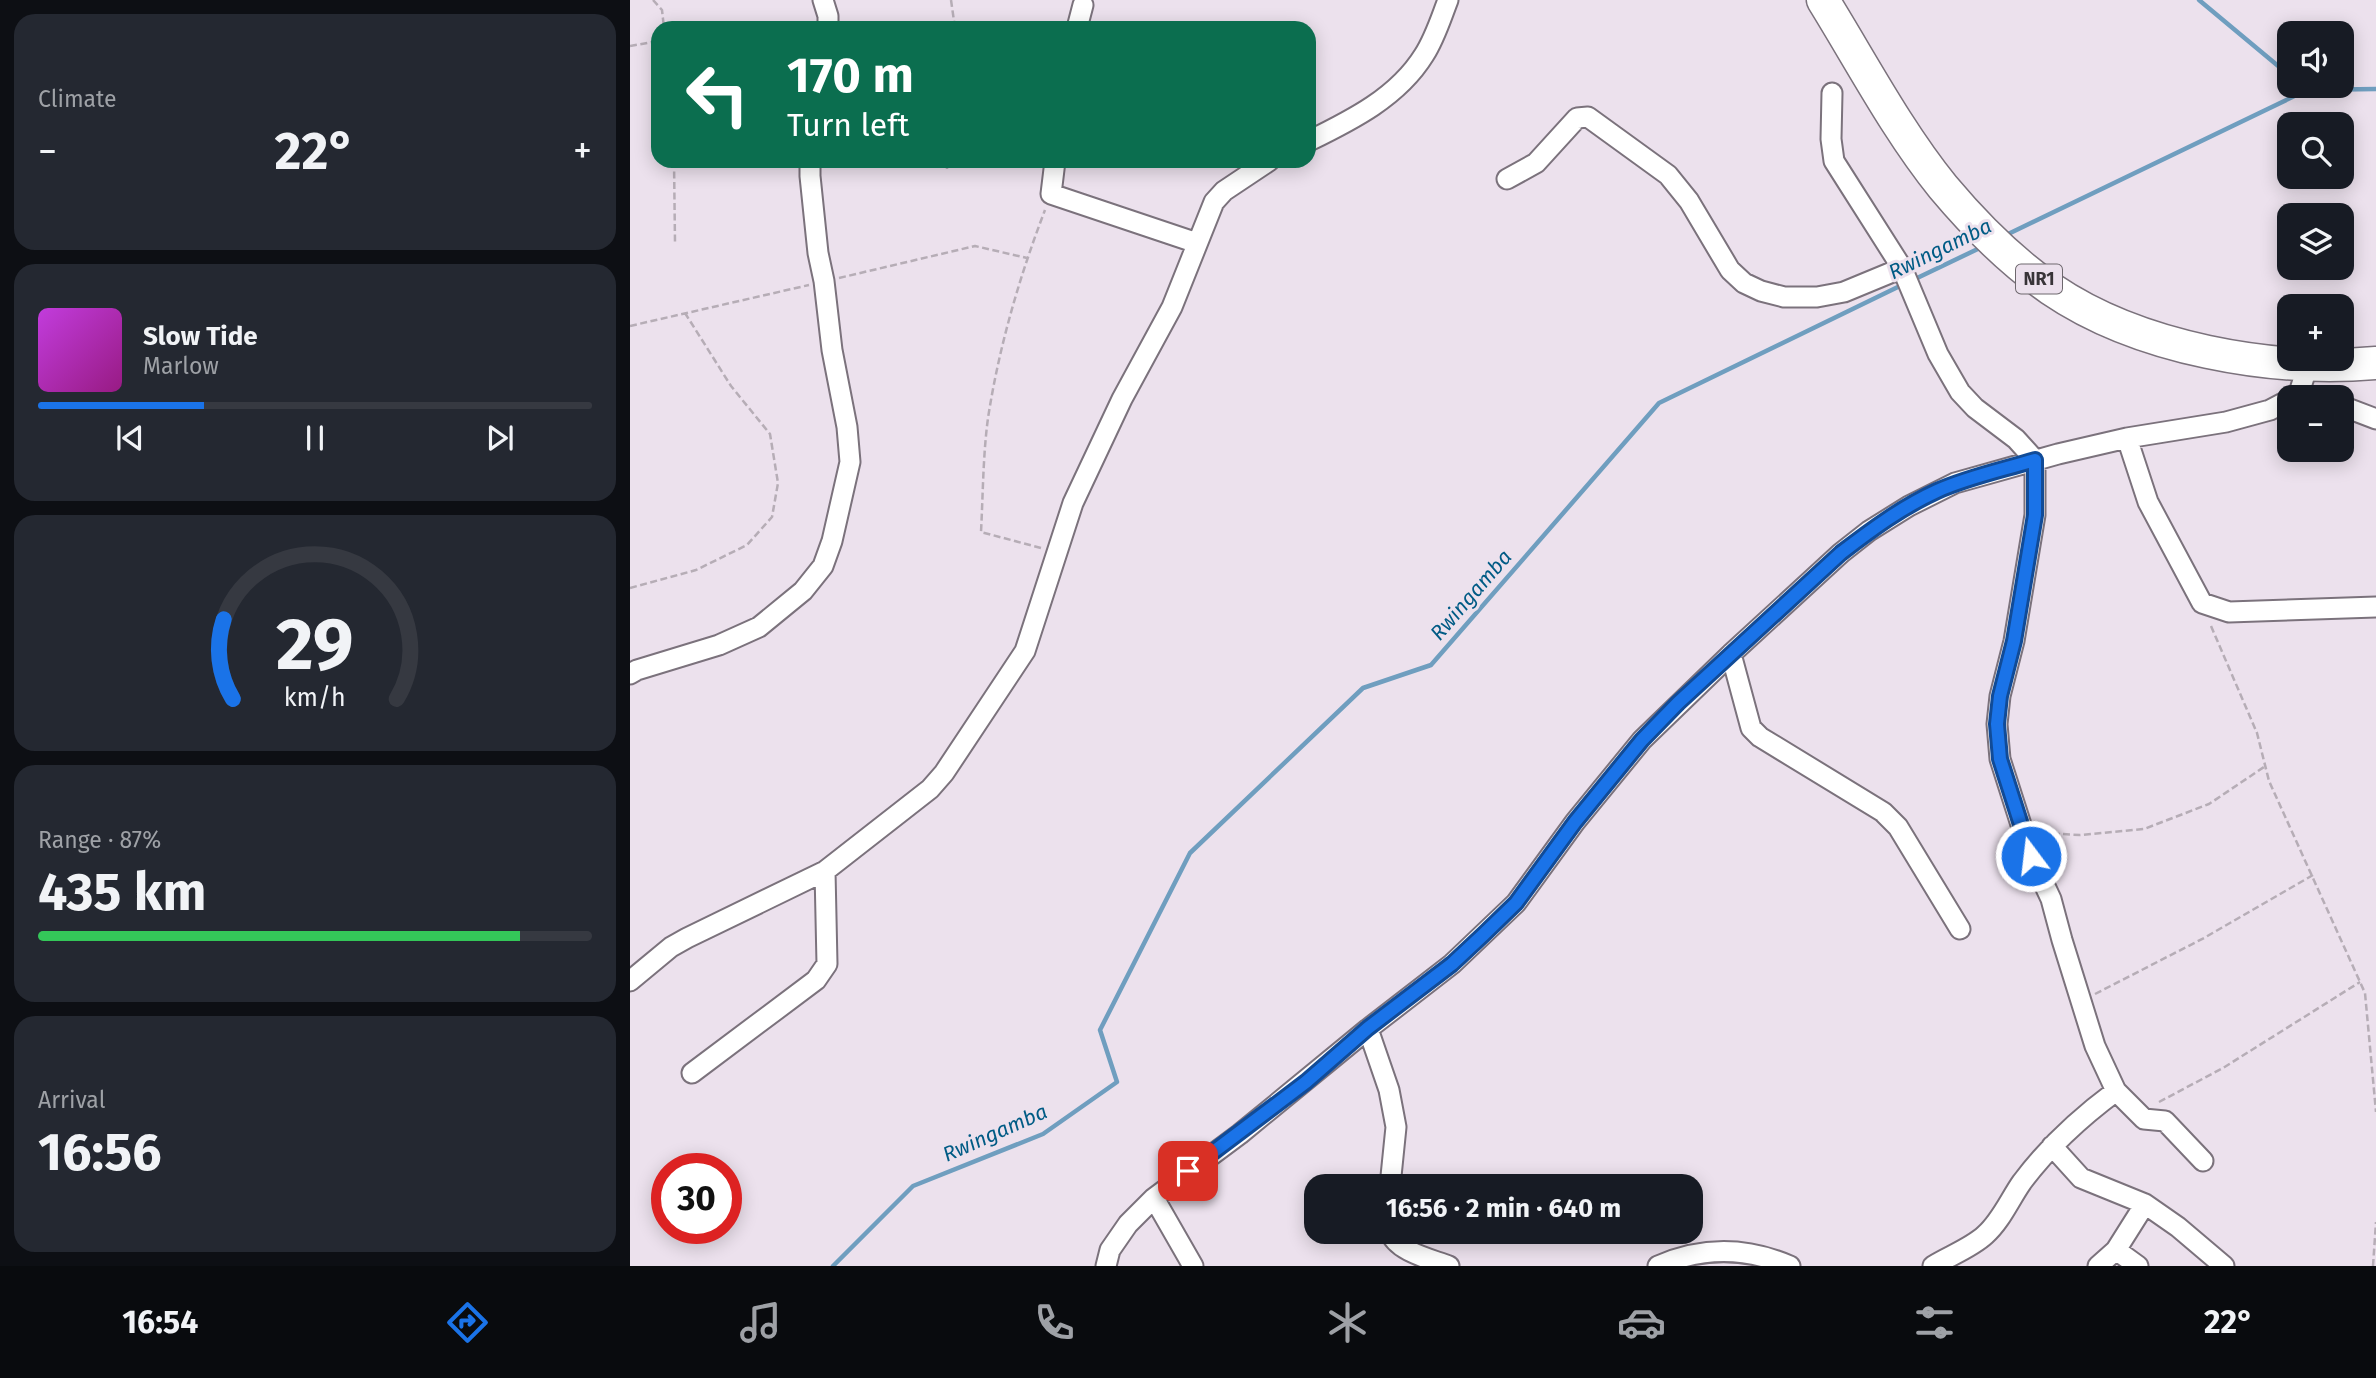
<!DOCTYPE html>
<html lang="en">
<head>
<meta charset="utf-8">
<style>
	:root { --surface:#171b24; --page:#242831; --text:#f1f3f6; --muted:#9ea1a6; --line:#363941; --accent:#1a73e8 }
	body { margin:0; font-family:"Fira Sans",sans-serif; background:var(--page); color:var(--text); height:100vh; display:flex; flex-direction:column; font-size:26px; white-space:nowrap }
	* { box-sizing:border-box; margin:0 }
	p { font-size:23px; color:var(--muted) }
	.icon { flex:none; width:38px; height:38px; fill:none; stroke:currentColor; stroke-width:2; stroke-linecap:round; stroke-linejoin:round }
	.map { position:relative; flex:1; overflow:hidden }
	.sheet { display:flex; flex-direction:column; gap:14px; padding:14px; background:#0d0f14; width:630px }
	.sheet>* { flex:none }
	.top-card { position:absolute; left:21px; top:21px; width:665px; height:147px; border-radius:21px; box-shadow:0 4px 18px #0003; background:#0b6e4f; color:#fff; overflow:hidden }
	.buttons { position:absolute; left:1647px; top:21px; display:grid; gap:14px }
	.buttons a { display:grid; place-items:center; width:77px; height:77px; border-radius:14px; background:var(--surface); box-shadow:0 4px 18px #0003; font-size:35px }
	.speed { position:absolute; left:21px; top:1153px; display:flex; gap:14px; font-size:35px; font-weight:700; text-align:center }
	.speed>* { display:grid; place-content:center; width:91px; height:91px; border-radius:50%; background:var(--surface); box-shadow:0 4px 18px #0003; line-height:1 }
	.speed .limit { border:10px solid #d22; background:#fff; color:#111 }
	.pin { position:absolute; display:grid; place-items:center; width:60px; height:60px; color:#fff; margin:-30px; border-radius:14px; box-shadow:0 4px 10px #0006 }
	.me { position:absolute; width:77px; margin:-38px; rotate:345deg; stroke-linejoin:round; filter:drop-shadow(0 0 5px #0008) }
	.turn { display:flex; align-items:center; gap:24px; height:147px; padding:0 21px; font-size:32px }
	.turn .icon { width:91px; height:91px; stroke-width:2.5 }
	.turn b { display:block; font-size:49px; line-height:60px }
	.big { font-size:52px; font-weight:700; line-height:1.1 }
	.sheet .widget { flex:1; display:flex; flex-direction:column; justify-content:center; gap:10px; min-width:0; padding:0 24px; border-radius:21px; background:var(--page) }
	.sheet .dial { align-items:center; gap:0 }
	.dial svg { height:182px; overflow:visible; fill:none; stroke:var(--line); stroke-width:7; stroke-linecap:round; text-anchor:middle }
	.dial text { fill:var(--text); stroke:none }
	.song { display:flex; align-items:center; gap:21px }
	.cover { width:84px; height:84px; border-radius:10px; background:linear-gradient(135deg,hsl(290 70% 55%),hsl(310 70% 35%)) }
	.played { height:7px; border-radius:4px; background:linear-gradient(90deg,var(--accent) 30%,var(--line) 30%) }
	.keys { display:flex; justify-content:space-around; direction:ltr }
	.heat { display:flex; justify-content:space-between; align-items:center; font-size:38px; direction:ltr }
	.charge { height:10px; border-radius:5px; background:linear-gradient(90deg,#34c759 87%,var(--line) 0) }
	.trip { position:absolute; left:674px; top:1174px; width:399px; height:70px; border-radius:21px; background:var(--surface); box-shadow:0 4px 18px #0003; font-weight:700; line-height:70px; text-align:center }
	.dock { display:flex; height:112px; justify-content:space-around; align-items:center; background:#090b0e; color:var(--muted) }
	.dock .icon { width:49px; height:49px }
	.dock .selected { color:var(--accent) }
	.dock b { font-size:32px; color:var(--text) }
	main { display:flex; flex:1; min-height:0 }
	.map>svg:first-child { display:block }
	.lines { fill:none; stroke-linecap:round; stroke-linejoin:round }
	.stream { stroke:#6f9ebf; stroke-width:4.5 }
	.minor-casing { stroke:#7b727c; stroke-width:23 }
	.trunk-casing { stroke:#7b727c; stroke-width:35 }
	.path { stroke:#b6adb6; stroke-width:2.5; stroke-dasharray:7 3.5; stroke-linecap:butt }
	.minor { stroke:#fff; stroke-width:19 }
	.trunk { stroke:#fff; stroke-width:32 }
	.route-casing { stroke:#114b97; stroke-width:18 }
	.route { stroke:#1a73e8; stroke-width:12 }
	.labels { text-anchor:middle; stroke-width:6; stroke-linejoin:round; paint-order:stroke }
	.shield { fill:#ece1ed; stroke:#6e686e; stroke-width:2 }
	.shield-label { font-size:18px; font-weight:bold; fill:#383438 }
	.water-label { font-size:21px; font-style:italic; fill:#005b85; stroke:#ece1ed }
</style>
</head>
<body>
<main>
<section class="sheet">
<div class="widget"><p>Climate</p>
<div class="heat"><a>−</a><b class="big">22°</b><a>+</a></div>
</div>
<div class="widget">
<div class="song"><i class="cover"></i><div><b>Slow Tide</b><p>Marlow</p></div></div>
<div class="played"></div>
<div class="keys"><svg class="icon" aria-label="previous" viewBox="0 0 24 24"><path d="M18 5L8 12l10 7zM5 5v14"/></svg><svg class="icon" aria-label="pause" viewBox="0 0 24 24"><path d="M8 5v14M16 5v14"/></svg><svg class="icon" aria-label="next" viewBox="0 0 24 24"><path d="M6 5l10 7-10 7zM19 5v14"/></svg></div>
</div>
<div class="widget dial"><svg viewBox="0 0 100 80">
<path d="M14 69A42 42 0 1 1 86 69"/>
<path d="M14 69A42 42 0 0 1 10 34" stroke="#1a73e8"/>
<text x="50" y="56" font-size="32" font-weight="700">29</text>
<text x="50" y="72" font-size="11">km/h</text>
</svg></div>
<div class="widget"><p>Range · 87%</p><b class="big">435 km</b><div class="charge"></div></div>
<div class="widget"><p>Arrival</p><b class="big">16:56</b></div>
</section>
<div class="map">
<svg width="1746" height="1266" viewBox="0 0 1746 1266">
	<rect width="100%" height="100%" fill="#ece1ed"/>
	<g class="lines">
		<path class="stream" d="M 1569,0 L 1659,75
			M 1374,236 L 1677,90 L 1746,89
			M 1283,280 L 1354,246
			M 203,1266 L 283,1186 L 413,1134 L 487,1082 L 470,1030 L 560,853 L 733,688 L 801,665 L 1029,403 L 1272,285"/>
		<defs>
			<path id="minor" d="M 193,0 L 198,16 L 198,28
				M 447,28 L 453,5
				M 1202,93 L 1201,139 L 1204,161 L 1272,268 L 1308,354 L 1330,392 L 1345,408 L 1386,439 L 1405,460 L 1405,515 L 1384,641 L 1370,696 L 1367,724 L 1370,759 L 1401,856 L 1421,899 L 1432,940 L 1465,1046 L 1486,1091 L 1514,1119 L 1535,1121 L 1573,1161
				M 679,141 C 722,120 768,97 794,55 C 805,38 811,18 818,0
				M 425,161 L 421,194 L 567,243
				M 877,179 L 906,163 L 947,118 L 958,117 L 1038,175 L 1059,201 L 1100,270 L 1114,283 L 1131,291 L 1154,297 L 1187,297 L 1214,292 L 1272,268
				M 1665,397 L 1668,396 L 1678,365
				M 1712,406 L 1746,419
				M 1497,438 L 1518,502 L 1572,603 L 1599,612 L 1746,607
				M 1101,654 L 1121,728 L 1130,737 L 1253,812 L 1268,827 L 1330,929
				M 0,674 L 7,670 L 89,645 L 129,627 L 173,591 L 193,566 L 202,541 L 220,462 L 217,427 L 202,350 L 194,281 L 188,253 L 180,176 L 180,161
				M 0,981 L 41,947 L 57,938 L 195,871 L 300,789 L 314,773 L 395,651 L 443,503 L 492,399 L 542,307 L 584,202 L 594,191 L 639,161
				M 738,1029 L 759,1090 L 766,1127 L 760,1186
				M 62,1073 L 186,980 L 197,964 L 195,871
				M 1422,1146 L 1451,1178 L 1515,1204 L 1548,1227 L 1594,1266
				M 524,1198 L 563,1266
				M 760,1232 C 767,1252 801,1259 819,1266
				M 476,1266 L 480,1250 L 498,1224 L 524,1198 L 610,1134 L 738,1029 L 822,964 L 886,903 L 945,822 L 1012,740 L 1101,654 L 1211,553 L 1239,531 L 1279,506 L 1325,483 L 1428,454 L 1497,438 L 1596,422 L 1640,410 L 1659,400
				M 1028,1266 C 1071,1247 1116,1247 1160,1266
				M 1303,1266 C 1319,1256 1341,1248 1355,1235 C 1371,1221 1380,1199 1392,1182 C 1418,1147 1451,1117 1486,1091
				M 1468,1266 L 1486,1250
				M 1508,1266 L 1486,1250 L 1515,1204"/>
			<path id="trunk" d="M 1193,0 C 1232,63 1267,130 1313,187 C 1344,224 1382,262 1421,289 C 1509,349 1642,372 1746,363"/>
		</defs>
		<use href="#minor" class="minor-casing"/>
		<use href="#trunk" class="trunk-casing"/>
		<path class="path" d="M 23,0 L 32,10 L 34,28
			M 321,0 L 325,28
			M 105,28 L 182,26
			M 0,46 L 28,41
			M 44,161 L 45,242
			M 317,169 L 317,161
			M 209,278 L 345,246 L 397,258
			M 0,326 L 179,285
			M 411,548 L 351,532 C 353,494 353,455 358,418 C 369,347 389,278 415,210
			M 0,588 L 66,570 L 117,545 L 142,517 L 148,483 L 140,434 L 101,386 L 55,313
			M 1581,626 L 1627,733 L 1639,781 L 1735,993 L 1746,1112
			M 1412,833 L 1450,835 L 1514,829 L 1579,804 L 1634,767
			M 1465,994 L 1574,938 L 1683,875
			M 1529,1102 L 1593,1068 L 1730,982
			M 1743,1266 L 1746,1222"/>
		<use href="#minor" class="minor"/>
		<use href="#trunk" class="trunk"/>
	</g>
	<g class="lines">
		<defs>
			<path id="route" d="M 558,1171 L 676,1082 L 738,1028 L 822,964 L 853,935 L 886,903 L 945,822 L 1012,740 L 1048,703 L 1211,553 C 1241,530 1272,507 1307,491 C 1338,477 1372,470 1405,460 L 1405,515 L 1384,641 L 1370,696 L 1367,724 L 1370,759 L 1401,856"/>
		</defs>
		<use href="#route" class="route-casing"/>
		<use href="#route" class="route"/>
	</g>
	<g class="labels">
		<rect class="shield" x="1386" y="264.5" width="46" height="29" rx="5"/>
		<g class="shield-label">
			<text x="1409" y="285">NR1</text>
		</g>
		<g class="water-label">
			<text transform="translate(1310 249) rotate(-26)" y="7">Rwingamba</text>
			<text transform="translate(841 595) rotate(-49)" y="7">Rwingamba</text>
			<text transform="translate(365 1133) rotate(-24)" y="7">Rwingamba</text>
		</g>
	</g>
</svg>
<div class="buttons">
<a><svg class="icon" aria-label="sound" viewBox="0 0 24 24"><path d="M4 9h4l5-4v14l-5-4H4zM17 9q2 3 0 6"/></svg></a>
<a><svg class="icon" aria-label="search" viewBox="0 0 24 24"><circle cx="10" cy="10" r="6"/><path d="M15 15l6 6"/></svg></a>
<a><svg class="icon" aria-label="layers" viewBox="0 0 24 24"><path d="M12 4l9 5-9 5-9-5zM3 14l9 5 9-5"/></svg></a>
<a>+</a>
<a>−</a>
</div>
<div class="speed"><div class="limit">30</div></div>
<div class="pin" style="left:558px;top:1171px;background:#d93025"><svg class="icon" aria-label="arrive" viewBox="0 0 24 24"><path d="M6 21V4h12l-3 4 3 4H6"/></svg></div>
<svg class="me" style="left:1401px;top:856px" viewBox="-20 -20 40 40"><circle r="17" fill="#1a73e8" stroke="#fff" stroke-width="3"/><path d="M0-11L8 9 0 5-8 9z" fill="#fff"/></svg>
<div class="trip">16:56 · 2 min · 640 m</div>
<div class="top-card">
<div class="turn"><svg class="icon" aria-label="left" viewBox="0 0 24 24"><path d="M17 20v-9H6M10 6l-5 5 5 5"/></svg><div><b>170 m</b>Turn left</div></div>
</div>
</div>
</main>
<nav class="dock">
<b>16:54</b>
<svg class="icon selected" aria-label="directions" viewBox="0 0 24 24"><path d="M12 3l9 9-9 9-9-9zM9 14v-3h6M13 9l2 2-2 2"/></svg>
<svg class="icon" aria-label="music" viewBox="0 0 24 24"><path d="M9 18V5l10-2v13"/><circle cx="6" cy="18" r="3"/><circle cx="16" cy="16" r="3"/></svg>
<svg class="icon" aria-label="phone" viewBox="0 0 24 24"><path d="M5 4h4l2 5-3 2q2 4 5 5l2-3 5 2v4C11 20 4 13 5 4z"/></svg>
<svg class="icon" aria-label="climate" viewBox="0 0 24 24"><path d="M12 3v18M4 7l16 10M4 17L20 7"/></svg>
<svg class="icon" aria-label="car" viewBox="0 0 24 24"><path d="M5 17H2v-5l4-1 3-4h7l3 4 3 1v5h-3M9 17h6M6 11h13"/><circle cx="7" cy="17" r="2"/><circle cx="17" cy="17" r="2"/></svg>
<svg class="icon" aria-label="filters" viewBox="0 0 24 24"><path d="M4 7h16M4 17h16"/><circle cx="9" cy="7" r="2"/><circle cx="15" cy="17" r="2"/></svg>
<b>22°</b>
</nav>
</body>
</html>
